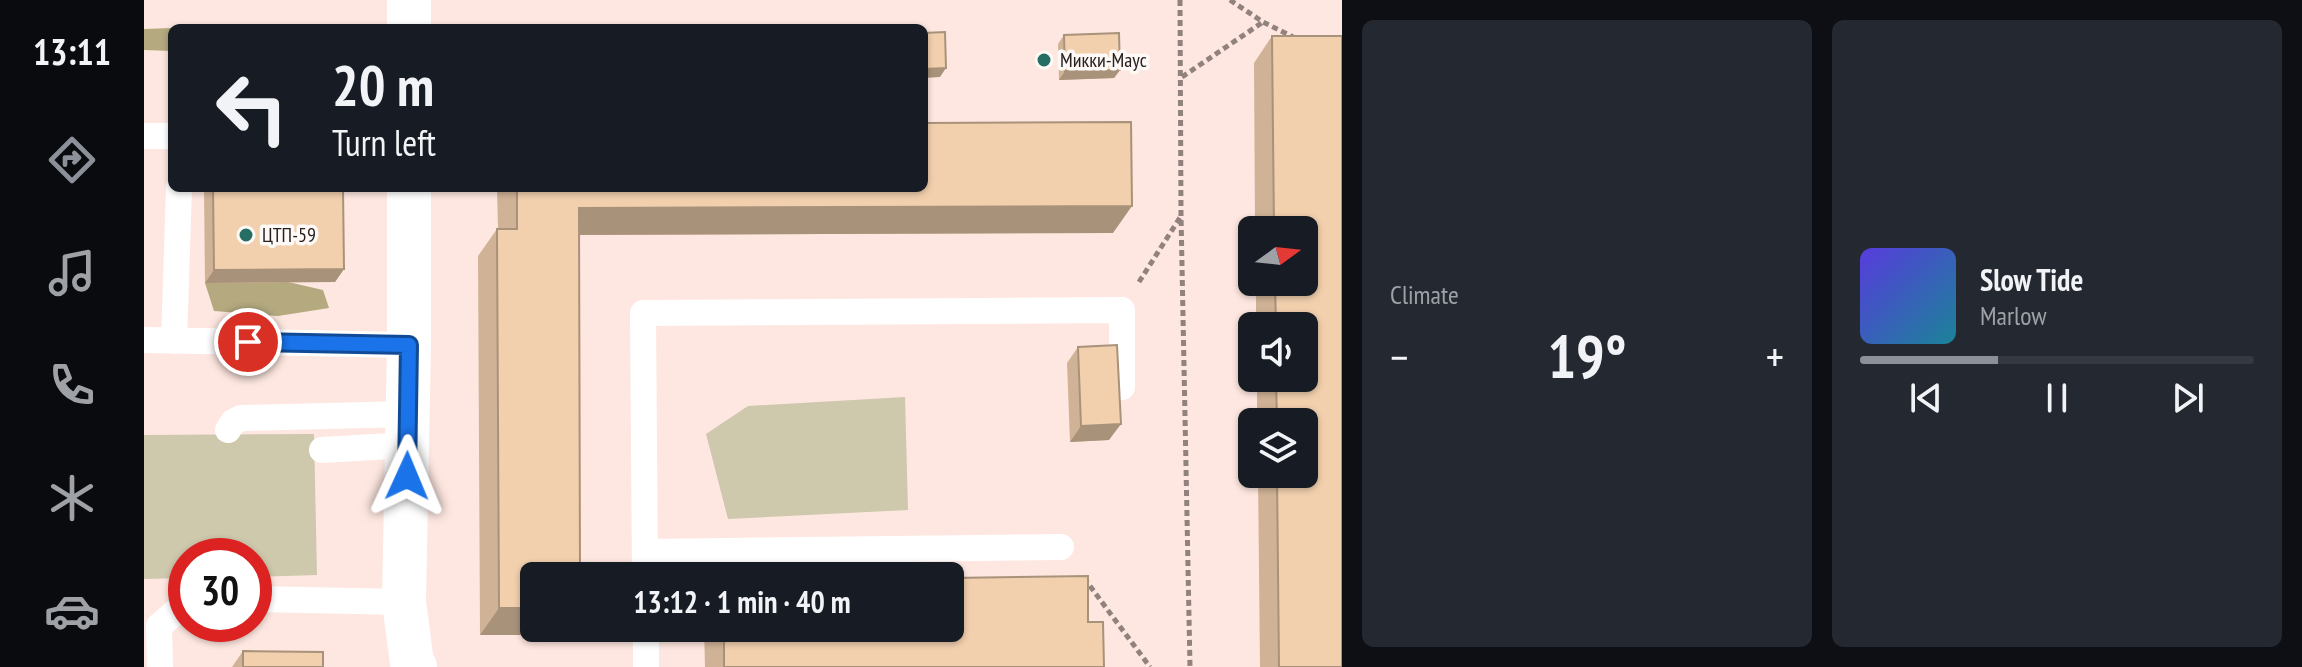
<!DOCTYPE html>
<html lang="en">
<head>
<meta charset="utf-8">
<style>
	:root { --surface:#171b24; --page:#242831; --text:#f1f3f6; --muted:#9ea1a6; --line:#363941; --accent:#8c9099 }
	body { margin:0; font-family:"PT Sans Narrow",sans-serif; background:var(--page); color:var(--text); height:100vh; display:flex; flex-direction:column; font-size:30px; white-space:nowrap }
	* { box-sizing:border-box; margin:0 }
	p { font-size:26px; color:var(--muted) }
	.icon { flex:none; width:44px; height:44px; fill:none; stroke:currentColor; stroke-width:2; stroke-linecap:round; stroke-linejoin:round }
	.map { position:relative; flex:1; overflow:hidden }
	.side { display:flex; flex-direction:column; gap:20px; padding:20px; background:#0d0f14; width:960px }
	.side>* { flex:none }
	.guide { position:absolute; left:24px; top:24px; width:760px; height:168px; border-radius:12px; box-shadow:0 2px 6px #0004; background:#171b24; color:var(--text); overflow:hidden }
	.needle { width:52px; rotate:75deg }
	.buttons { position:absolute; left:1094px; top:216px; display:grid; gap:16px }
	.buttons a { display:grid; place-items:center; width:80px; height:80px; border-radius:12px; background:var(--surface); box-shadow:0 2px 6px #0004; font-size:40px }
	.speed { position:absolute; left:24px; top:538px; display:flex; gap:16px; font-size:40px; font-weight:700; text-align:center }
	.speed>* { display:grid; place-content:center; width:104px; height:104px; border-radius:50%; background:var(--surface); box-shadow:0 2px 6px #0004; line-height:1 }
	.speed .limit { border:12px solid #d22; background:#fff; color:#111 }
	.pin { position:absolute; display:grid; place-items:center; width:68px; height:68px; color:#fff; margin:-34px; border:4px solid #fff; border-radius:50%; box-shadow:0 2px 8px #0007 }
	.me { position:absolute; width:88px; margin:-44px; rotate:1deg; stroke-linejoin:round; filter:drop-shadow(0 0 6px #0008) }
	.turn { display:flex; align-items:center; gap:28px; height:168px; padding:0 32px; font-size:36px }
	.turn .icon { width:104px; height:104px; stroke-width:2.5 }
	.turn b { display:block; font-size:56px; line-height:68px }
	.big { font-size:60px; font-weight:700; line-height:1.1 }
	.side .tile { flex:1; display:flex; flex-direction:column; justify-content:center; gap:12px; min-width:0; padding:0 28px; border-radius:12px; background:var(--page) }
	.song { display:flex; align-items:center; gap:24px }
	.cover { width:96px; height:96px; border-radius:12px; background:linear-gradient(135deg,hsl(250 70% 55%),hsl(190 70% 35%)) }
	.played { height:8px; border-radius:4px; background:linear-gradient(90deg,var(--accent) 35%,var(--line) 35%) }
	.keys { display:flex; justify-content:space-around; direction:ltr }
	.heat { display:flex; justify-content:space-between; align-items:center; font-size:44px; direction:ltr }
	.side .tiles { flex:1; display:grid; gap:20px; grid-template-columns:repeat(2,1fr) }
	.trip { position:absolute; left:376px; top:562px; width:444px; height:80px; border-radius:12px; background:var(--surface); box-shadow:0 2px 6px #0004; font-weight:700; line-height:80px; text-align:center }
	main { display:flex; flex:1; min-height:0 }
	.menu { display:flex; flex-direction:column; width:144px; justify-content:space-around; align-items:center; background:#090b0e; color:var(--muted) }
	.menu .icon { width:56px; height:56px }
	.menu .active { color:var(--accent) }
	.menu b { font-size:36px; color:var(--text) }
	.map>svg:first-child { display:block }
	.green { fill:#cec8ad }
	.forest { fill:#b4a97f }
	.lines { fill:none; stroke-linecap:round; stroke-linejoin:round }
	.path { stroke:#92827e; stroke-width:5; stroke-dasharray:6 4; stroke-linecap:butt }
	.service { stroke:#fff; stroke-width:26 }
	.minor { stroke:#fff; stroke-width:44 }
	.wall { fill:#d0b396 }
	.shaded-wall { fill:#a9927a }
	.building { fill:#f2d0ae; stroke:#a9927a; stroke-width:2 }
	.route-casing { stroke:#114b97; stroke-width:20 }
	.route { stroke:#1a73e8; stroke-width:14 }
	.poi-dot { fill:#266e64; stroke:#fdf9f7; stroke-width:3 }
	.labels { text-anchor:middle; stroke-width:7; stroke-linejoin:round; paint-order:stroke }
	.poi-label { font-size:20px; fill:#29201e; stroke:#fdf9f7; text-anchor:start }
</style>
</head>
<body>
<main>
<nav class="menu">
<b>13:11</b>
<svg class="icon active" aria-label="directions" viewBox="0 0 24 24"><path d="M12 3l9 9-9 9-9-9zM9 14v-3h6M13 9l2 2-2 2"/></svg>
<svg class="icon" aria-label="music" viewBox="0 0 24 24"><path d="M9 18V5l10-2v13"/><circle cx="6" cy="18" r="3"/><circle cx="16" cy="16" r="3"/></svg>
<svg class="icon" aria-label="phone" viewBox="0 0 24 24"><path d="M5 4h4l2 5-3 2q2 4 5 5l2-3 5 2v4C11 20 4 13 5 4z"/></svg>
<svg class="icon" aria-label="climate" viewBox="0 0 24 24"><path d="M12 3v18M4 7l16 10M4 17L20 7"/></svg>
<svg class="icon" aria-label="car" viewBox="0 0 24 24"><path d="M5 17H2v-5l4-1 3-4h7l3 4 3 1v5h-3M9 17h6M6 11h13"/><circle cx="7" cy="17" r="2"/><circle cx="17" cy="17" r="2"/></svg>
</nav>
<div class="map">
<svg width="1198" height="667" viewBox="0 0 1198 667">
	<rect width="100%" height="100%" fill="#fee7e0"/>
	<path class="green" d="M 761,397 L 764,510 L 584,519 L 562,434 L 604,406 Z
		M 170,434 L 173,575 L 110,577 L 110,556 L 42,556 L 42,578 L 0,579 L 0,435 Z"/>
	<path class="forest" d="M 28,28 L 28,51 L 0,50 L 0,29 Z
		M 144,282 L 179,290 L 185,308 L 134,316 L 70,311 L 61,283 Z"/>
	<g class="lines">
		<path class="path" d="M 1036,0 L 1037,215 L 1046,667
			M 1086,0 L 1119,22 L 1151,38
			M 1038,77 L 1119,22
			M 995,282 L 1037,216
			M 940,578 L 1006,667"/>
		<path class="service" d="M 0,136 L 28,136
			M 0,340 L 265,345
			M 30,341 L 35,188
			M 84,430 L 89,422 L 97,418 L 264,414
			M 178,450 L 264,445
			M 501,552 L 917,547
			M 501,576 L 499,313 L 978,310 L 978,387
			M 110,599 L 260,602
			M 502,628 L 502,667
			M 16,667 L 15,626 L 42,603"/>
		<path class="minor" d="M 265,28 L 265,0
			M 265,188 L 265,345 L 260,602 L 268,663 L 271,667"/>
	</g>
	<path class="wall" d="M 920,35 L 976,70 L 970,78 L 915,80 L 914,44 Z
		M 1128,36 L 1198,36 L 1198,667 L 1116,667 L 1114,474 L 1160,474 L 1160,422 L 1113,422 L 1113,378 L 1160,378 L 1160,326 L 1112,326 L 1112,282 L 1160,282 L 1160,230 L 1111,230 L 1110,63 Z
		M 60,188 L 199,188 L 200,269 L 191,282 L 61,283 Z
		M 353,188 L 780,188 L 969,233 L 435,235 L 390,628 L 423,628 L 418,635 L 336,635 L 334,256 L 353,229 L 354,229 Z
		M 934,347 L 965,440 L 926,442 L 923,363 Z
		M 944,622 L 960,667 L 561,667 L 560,628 L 806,628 Z
		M 99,651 L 179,667 L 88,667 Z"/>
	<path class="shaded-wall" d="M 802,68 L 796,77 L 780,78 L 780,69 Z
		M 976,70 L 970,78 L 915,80 L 921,71 Z
		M 988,206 L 969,233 L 416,235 L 435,208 Z
		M 200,269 L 191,282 L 61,283 L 70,270 Z
		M 977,424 L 965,440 L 926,442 L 937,426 Z
		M 355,608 L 390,608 L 390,628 L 423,628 L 418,635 L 336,635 Z"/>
	<path class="building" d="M 801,32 L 802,68 L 780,69 L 780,33 Z
		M 975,33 L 976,70 L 921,71 L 920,35 Z
		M 1128,36 L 1198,36 L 1198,667 L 1135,667 L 1133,474 L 1160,474 L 1160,422 L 1133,422 L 1132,378 L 1160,378 L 1160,326 L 1132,326 L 1131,282 L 1160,282 L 1160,230 L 1130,230 Z
		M 987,122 L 988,206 L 435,208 L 436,576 L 390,576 L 390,608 L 355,608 L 353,229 L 373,229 L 373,188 L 780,188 L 780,123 Z
		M 69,188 L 199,188 L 200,269 L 70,270 Z
		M 973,345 L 977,424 L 937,426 L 934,347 Z
		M 944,576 L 944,622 L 959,622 L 960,667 L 580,667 L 580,628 L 806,628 L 806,578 Z
		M 99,651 L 179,652 L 179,667 L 99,667 Z"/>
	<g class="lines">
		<defs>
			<path id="route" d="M 104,342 L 265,345 L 263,476"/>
		</defs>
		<use href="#route" class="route-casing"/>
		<use href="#route" class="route"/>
	</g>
	<g class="poi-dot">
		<circle cx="900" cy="60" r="8"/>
		<circle cx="102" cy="235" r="8"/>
	</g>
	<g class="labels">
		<g class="poi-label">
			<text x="916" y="67">Микки-Маус</text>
			<text x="118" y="242">ЦТП-59</text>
		</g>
	</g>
</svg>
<div class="buttons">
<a><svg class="needle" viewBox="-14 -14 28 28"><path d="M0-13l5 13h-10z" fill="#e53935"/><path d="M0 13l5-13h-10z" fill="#9ea1a6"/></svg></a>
<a><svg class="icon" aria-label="sound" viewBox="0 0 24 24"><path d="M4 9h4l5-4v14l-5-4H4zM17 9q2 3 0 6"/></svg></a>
<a><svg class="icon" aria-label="layers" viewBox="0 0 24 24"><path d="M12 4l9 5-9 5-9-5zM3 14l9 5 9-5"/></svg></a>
</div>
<div class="speed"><div class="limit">30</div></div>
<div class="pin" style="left:104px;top:342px;background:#d93025"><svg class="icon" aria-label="arrive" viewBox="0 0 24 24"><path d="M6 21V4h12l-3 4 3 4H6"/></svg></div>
<svg class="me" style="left:263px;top:476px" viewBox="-20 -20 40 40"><path d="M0-17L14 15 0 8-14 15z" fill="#1a73e8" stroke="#fff" stroke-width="4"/></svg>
<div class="trip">13:12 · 1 min · 40 m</div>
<div class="guide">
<div class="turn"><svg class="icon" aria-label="left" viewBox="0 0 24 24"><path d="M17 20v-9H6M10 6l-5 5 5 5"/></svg><div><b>20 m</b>Turn left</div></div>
</div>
</div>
<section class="side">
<div class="tiles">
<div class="tile"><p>Climate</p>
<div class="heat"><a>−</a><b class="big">19°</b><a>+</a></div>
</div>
<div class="tile">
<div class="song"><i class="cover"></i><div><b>Slow Tide</b><p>Marlow</p></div></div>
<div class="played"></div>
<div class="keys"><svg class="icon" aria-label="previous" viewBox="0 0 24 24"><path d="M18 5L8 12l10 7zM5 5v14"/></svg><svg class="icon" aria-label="pause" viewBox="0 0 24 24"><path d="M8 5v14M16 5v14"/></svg><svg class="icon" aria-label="next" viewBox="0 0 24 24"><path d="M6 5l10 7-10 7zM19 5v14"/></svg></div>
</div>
</div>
</section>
</main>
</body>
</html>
